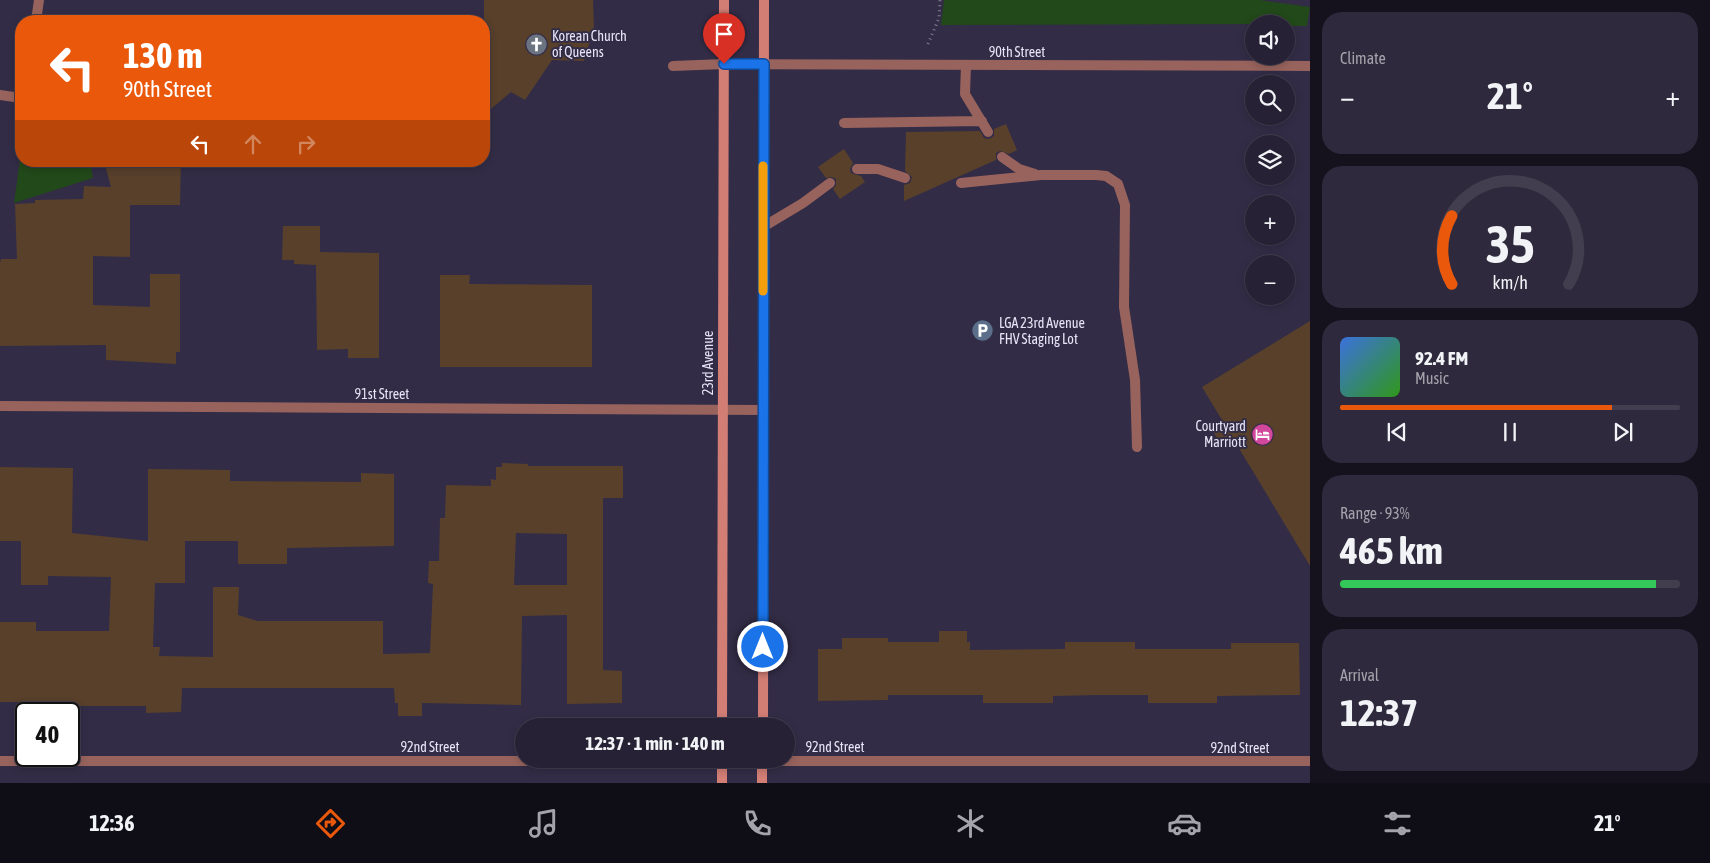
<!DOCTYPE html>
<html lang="en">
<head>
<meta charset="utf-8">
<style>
	:root { --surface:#262134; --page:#2e293c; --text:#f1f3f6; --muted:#a4a3ac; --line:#423e4f; --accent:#ea580c }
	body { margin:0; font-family:"Asap Condensed",sans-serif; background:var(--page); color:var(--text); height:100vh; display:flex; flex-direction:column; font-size:19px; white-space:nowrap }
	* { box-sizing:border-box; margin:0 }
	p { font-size:16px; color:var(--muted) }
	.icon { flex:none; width:28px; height:28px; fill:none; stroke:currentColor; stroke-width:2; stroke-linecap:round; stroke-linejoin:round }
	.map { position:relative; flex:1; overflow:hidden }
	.sheet { display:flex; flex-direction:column; gap:12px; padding:12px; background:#15121d; width:400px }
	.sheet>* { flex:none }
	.banner { position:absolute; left:15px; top:15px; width:475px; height:152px; border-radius:20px; box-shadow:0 2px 8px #0003,0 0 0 1px var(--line); background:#ea580c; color:#fff; overflow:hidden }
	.buttons { position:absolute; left:1245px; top:15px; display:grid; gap:10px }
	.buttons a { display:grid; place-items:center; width:50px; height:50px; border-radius:50%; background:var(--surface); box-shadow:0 2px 8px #0003,0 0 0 1px var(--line); font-size:25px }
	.speed { position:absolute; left:15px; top:702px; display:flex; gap:10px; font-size:25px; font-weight:700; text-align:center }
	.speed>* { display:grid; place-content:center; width:65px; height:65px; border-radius:50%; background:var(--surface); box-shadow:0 2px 8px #0003,0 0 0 1px var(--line); line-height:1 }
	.speed .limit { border:2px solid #111; border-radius:8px; background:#fff; color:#111 }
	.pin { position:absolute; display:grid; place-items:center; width:42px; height:42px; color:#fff; margin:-51px -21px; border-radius:50% 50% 50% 0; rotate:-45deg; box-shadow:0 0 5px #0007 }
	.pin .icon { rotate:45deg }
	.me { position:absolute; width:55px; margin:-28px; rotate:0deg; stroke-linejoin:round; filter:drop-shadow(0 0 4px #0008) }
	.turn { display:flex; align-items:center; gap:18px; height:105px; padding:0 25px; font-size:22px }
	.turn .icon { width:65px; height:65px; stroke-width:2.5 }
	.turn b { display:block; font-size:35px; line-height:42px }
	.lanes { display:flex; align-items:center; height:48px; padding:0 25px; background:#0003; justify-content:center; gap:25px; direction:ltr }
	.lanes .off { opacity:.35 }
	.big { font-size:38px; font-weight:700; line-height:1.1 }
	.sheet .card { flex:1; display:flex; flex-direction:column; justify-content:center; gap:8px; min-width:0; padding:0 18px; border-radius:20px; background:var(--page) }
	.sheet .dial { align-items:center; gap:0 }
	.dial svg { height:130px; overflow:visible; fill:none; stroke:var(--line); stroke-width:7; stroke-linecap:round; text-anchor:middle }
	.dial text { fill:var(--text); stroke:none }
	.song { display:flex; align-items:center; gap:15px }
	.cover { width:60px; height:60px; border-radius:8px; background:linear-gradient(135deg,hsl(220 70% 55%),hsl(110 70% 35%)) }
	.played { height:5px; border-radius:2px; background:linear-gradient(90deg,var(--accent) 80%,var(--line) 80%) }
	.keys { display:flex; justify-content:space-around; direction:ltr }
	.heat { display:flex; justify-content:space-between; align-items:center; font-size:28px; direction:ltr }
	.charge { height:8px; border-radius:4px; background:linear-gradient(90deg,#34c759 93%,var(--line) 0) }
	.trip { position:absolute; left:515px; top:718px; width:280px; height:50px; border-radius:25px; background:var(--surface); box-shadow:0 2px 8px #0003,0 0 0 1px var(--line); font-weight:700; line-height:50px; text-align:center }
	.menu { display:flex; height:80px; justify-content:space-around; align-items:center; background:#0f0d15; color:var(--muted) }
	.menu .icon { width:35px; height:35px }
	.menu .active { color:var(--accent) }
	.menu b { font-size:22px; color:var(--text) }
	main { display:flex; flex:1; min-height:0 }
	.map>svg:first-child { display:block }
	.green { fill:#224919 }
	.building { fill:#58402b; fill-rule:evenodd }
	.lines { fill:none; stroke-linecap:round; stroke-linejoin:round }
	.path { stroke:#858096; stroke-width:3; stroke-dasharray:1 4; stroke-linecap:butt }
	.lane { stroke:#98635d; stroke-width:10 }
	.street { stroke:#98635d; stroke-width:10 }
	.secondary { stroke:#d27e75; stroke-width:10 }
	.route-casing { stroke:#114b97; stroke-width:12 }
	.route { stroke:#1a73e8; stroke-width:9 }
	.slow { stroke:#f59e0b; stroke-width:9 }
	.labels { text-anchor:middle; stroke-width:4; stroke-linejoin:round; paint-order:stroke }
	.poi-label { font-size:14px; fill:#e7e4f6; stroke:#322c46; text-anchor:start }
	.street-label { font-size:14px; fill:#e7e4f6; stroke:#322c46 }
</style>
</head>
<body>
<main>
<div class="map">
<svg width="1310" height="783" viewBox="0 0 1310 783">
	<rect width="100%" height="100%" fill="#322c46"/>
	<path class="green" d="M 944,0 L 1260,0 L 1310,7 L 1307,26 L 1286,26 L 1286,24 L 941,25 Z
		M 21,152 L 21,161 L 90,161 L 93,178 L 14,203 Z"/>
	<path class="building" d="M 484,0 L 593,0 L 594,28 L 584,61 L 552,60 L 525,100 L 511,92 L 484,115 Z
		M 1006,124 L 1017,150 L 1009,154 L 1000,151 L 996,153 L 996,160 L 904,201 L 904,185 L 910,183 L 912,177 L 905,171 L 906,132 L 980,131 L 984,138 L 989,139 L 994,136 L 994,129 Z
		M 844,149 L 853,163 L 850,169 L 851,173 L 861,176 L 865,182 L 840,199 L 833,189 L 836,185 L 836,179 L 832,177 L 826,178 L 818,167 Z
		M 104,161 L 181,161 L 180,205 L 130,205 L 130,257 L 93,256 L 93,305 L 150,307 L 150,274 L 180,274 L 180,352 L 176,352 L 176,364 L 106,360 L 106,345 L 0,346 L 0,263 L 1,259 L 17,259 L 15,204 L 35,203 L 35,200 L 83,199 L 84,186 L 111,187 Z
		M 283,226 L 320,226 L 320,252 L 379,253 L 379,358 L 348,358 L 348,349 L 317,350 L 316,265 L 294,264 L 294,260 L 282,260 Z
		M 440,275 L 470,275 L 469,284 L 592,285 L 592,367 L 440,367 Z
		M 1310,321 L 1310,566 L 1234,440 L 1222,447 L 1211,428 L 1222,420 L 1202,387 Z
		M 502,463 L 528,464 L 528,466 L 623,466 L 623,498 L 603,498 L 603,670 L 622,671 L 622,703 L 567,704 L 567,615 L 522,616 L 521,705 L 422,703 L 422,716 L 398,716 L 398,703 L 395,703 L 394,688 L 182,688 L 181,712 L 146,713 L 146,706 L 27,706 L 27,702 L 0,702 L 0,622 L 36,622 L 36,631 L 109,631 L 111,577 L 48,576 L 48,585 L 21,585 L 21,541 L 0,541 L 0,467 L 73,468 L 72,533 L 148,541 L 148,469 L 230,470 L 230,481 L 361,482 L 361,473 L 394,474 L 394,546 L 287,548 L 287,564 L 238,564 L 238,541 L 185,541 L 185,583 L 155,583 L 153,647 L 160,647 L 159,656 L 213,657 L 213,587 L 239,587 L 238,615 L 258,621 L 383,621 L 383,654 L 430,653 L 433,584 L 428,583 L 429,561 L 439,561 L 440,518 L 445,518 L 446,485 L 491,486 L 491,479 L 496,480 L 496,467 L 502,467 ZM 516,533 L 567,534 L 567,585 L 514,585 Z
		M 939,631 L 967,631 L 967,642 L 970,642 L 970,650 L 1065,649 L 1065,642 L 1135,642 L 1135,649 L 1231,649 L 1231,643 L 1299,643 L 1300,695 L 1217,696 L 1217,703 L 1148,703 L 1148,695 L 1100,695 L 1053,696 L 1053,703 L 983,703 L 983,695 L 888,695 L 888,700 L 818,701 L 818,649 L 842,649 L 842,638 L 888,638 L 888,642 L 939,642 Z"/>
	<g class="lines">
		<path class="path" d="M 928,44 L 939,18 L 940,0"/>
		<path class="lane" d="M 36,21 L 39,0
			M 966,65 L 965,94 L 988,132
			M 673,66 L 724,64
			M 0,95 L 21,98
			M 844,123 L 982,121
			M 1002,157 L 1019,169 L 1035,174
			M 857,169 L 878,169 L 905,178
			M 961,183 L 1041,175 L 1096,175 L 1106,176 L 1118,184 L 1125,205 L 1124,307 L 1135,380 L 1137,447
			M 763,227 L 803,203 L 830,183"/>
		<path class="street" d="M 724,64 L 1310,66
			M 0,406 L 763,410
			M 0,761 L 1310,761"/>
		<path class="secondary" d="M 722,726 L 724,0
			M 763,726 L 764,0
			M 722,759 L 722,783
			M 762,783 L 762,759"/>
	</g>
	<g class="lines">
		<defs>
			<path id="route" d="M 724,64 L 764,64 L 763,647"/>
		</defs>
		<use href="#route" class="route-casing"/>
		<use href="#route" class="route"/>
		<path class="slow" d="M 763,291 L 763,166"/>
	</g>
	<defs>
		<symbol id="church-disc" viewBox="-11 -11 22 22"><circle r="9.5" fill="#6b7280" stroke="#322c46"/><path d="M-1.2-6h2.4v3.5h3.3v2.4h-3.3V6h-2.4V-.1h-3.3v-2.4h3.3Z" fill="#fff"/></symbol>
		<symbol id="parking-disc" viewBox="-11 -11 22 22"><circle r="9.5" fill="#5c6f8a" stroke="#322c46"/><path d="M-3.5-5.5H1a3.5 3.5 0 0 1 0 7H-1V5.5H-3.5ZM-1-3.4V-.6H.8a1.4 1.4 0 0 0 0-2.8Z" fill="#fff"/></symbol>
		<symbol id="hotel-disc" viewBox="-11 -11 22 22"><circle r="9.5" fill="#d1479c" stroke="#322c46"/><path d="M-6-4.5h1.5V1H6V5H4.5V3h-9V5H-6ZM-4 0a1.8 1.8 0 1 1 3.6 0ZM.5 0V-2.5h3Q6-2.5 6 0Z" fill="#fff"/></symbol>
	</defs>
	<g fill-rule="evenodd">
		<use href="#church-disc" x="524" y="32" width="25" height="25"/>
		<use href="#parking-disc" x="970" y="318" width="25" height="25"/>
		<use href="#hotel-disc" x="1250" y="422" width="25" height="25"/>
	</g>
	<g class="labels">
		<g class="poi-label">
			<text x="552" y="41">Korean Church<tspan x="552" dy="16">of Queens</tspan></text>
			<text x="999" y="328">LGA 23rd Avenue<tspan x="999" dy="16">FHV Staging Lot</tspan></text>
			<text x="1246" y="431" text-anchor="end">Courtyard<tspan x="1246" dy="16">Marriott</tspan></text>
		</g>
		<g class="street-label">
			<text x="1017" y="57">90th Street</text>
			<text transform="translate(708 363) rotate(-90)" y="5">23rd Avenue</text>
			<text x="382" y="399">91st Street</text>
			<text x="430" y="752">92nd Street</text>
			<text x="835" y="752">92nd Street</text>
			<text x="1240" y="753">92nd Street</text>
		</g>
	</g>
</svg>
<div class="buttons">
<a><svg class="icon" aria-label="sound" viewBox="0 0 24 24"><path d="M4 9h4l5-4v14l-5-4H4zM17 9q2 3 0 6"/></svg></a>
<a><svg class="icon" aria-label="search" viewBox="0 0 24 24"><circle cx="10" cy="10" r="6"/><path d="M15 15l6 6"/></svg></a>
<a><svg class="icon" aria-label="layers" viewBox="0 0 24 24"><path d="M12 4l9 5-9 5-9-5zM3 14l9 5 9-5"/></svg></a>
<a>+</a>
<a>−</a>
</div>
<div class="speed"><div class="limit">40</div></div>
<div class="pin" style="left:724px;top:64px;background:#d93025"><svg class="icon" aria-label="arrive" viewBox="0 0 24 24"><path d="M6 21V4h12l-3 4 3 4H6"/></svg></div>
<svg class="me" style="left:763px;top:647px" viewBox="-20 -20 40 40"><circle r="17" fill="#1a73e8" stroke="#fff" stroke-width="3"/><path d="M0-11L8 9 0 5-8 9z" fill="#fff"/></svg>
<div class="trip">12:37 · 1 min · 140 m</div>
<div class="banner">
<div class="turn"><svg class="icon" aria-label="left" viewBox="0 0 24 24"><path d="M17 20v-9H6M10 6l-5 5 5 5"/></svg><div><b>130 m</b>90th Street</div></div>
<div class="lanes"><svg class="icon" aria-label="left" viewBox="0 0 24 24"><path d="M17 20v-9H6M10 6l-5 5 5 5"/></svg><svg class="icon off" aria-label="ahead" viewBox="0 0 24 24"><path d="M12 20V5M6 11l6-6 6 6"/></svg><svg class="icon off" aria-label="right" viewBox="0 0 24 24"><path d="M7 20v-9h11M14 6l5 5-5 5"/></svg></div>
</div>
</div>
<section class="sheet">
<div class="card"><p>Climate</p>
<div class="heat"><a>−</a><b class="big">21°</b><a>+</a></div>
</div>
<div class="card dial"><svg viewBox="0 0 100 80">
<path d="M14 69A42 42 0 1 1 86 69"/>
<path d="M14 69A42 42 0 0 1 14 27" stroke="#ea580c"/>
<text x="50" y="56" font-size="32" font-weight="700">35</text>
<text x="50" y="72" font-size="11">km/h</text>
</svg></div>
<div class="card">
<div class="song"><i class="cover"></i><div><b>92.4 FM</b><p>Music</p></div></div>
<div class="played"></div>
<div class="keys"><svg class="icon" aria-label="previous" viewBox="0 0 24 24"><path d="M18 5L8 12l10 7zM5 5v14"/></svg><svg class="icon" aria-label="pause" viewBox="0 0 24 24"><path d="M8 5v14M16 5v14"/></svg><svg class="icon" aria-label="next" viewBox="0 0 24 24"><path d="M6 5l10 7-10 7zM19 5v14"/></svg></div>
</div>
<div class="card"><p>Range · 93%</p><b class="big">465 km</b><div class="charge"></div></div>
<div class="card"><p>Arrival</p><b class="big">12:37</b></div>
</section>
</main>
<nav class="menu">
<b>12:36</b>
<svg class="icon active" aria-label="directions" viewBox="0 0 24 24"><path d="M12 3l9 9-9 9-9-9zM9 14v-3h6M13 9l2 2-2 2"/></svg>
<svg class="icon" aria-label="music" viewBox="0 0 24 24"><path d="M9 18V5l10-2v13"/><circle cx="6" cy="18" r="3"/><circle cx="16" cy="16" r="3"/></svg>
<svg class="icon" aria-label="phone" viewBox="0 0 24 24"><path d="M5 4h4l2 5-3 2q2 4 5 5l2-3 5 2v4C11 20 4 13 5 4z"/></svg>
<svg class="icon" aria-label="climate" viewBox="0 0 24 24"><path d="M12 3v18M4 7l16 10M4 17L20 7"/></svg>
<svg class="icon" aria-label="car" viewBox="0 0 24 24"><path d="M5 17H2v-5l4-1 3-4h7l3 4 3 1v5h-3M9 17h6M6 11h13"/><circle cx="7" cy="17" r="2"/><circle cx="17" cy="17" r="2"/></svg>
<svg class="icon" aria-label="filters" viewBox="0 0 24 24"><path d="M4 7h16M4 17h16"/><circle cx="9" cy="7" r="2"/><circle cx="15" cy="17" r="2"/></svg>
<b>21°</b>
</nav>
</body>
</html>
